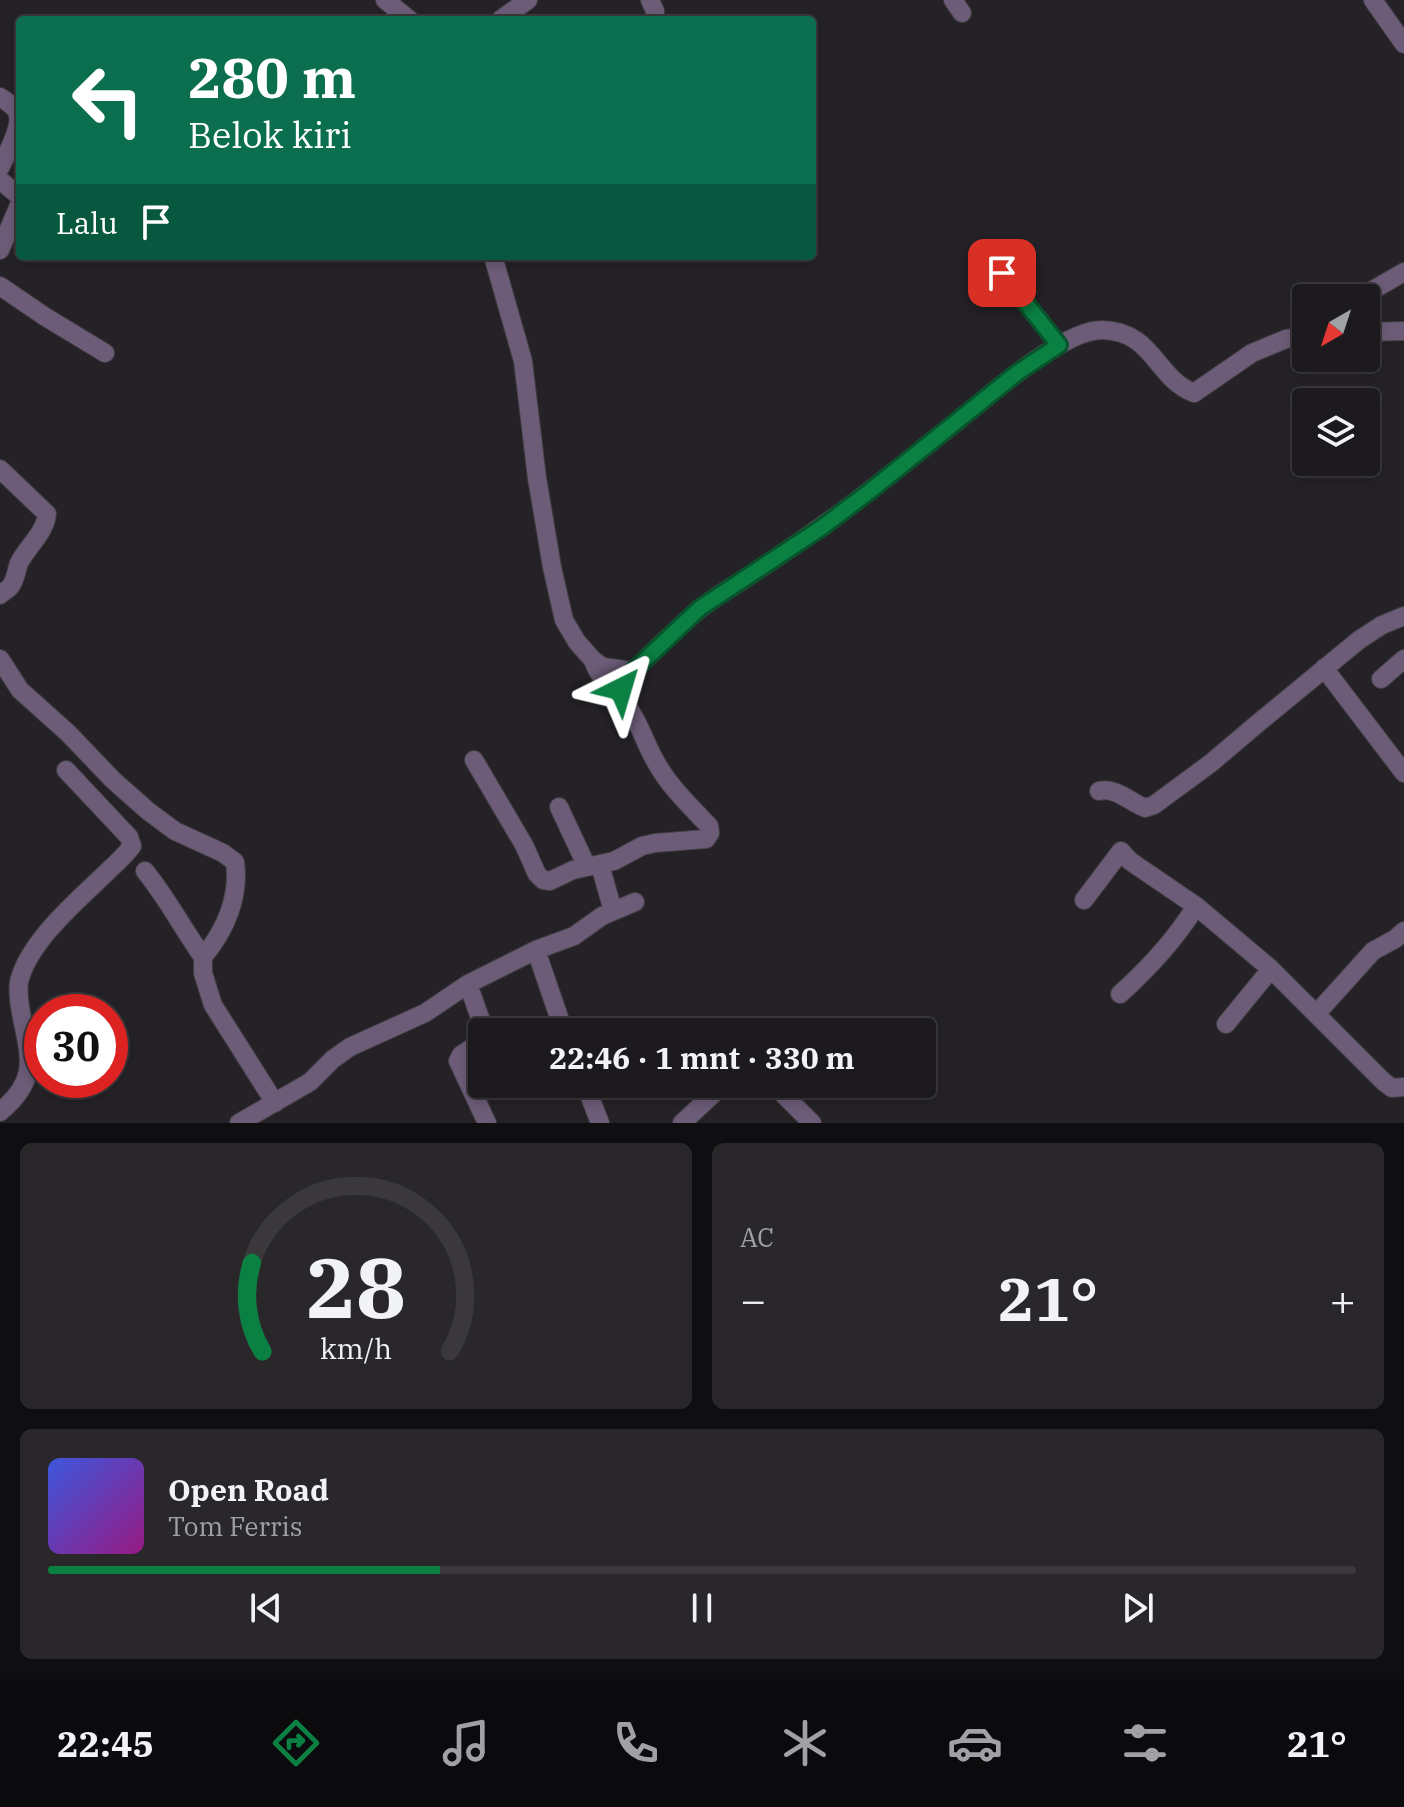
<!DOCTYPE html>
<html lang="id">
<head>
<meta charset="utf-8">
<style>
	:root { --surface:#1c1a1d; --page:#29272a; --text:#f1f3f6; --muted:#a0a1a4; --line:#3a383b; --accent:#0b8043 }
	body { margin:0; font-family:"IBM Plex Serif",serif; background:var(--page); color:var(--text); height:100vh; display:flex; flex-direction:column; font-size:30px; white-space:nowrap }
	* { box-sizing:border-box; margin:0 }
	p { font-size:26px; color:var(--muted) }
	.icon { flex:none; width:44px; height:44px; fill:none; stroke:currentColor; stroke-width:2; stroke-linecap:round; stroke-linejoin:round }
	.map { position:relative; height:1123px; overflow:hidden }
	.details { display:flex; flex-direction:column; gap:20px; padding:20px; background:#0f0e10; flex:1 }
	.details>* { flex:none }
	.guide { position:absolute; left:16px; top:16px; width:800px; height:244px; border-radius:8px; box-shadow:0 4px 12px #0003,0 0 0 2px var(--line); background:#0b6e4f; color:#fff; overflow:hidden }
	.needle { width:52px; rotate:219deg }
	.buttons { position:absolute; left:1292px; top:284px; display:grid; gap:16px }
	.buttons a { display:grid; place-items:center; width:88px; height:88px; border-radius:8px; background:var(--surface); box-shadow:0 4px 12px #0003,0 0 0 2px var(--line); font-size:40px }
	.speed { position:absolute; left:24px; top:994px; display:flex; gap:16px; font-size:40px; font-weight:700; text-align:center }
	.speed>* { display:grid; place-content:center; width:104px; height:104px; border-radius:50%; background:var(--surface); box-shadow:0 4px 12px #0003,0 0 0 2px var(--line); line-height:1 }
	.speed .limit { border:12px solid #d22; background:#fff; color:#111 }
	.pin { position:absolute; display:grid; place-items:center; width:68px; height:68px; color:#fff; margin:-34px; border-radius:16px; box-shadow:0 4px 12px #0006 }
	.me { position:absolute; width:88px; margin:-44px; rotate:40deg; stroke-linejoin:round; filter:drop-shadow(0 0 6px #0008) }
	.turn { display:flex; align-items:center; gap:28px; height:168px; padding:0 40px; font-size:36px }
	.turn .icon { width:104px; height:104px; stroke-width:2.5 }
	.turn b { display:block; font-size:56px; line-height:68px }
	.then { display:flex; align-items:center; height:76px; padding:0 40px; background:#0003; gap:16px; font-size:30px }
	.big { font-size:60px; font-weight:800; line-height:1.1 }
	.details .tile { flex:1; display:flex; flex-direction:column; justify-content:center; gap:12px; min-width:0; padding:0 28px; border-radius:12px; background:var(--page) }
	.details .dial { align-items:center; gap:0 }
	.dial svg { height:208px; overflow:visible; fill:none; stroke:var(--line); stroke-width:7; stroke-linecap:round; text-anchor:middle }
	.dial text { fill:var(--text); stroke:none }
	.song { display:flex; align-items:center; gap:24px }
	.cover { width:96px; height:96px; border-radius:12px; background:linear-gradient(135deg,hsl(230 70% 55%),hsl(310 70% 35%)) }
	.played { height:8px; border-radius:4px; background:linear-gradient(90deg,var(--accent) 30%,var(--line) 30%) }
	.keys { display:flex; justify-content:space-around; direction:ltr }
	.heat { display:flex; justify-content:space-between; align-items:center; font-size:44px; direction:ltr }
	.details .tiles { flex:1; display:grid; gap:20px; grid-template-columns:1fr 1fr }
	.tile:last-child { grid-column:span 2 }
	.trip { position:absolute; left:468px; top:1018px; width:468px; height:80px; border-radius:8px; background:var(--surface); box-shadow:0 4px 12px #0003,0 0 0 2px var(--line); font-weight:800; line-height:80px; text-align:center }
	.tabs { display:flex; height:128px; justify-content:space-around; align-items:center; background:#0b0a0c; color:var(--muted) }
	.tabs .icon { width:56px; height:56px }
	.tabs .on { color:var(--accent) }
	.tabs b { font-size:36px; color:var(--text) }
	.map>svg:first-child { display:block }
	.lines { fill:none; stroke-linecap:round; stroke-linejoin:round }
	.minor-casing { stroke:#413e43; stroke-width:20 }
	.minor { stroke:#6c5c78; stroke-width:18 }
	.route-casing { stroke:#07532c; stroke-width:20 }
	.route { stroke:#0b8043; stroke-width:14 }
</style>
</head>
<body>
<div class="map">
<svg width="1404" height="1123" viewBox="0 0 1404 1123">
	<rect width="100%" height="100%" fill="#252227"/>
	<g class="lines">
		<defs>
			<path id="minor" d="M 385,0 L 410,20
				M 650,0 L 655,11 L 655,20
				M 953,0 L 962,13
				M 1373,0 L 1404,44
				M 500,20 L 528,0
				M 0,97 C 5,100 12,105 16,110 C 25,123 6,155 0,168
				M 0,180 L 20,197
				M 0,250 L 20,203
				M 493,256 L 523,361 L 537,478 L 552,567 L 564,620 L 577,642 L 593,660 L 603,667 L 633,671 C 655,651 676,628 700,609 C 717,595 737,584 755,572 C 794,546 832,520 869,491 C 900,468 929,443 960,419 C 991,394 1063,330 1102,330 C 1154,331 1155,378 1194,393 L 1252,353 L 1286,339 L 1306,336
				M 1002,273 L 1059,345
				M 0,286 L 44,316 L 105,353
				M 1359,298 L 1404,272
				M 1366,332 L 1404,331
				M 0,469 L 47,514 C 45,533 27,547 19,563 C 16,571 16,580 10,587 C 7,590 3,592 0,595
				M 0,659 L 20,690 L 68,733 L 113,780 L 148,811 L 175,831 L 223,853 L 235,862 C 240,897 225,931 203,957 L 203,973 L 213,1005 L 275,1103
				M 1324,668 L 1404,773
				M 1381,679 L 1404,659
				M 474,760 L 524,845 L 537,874 L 543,880 L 550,881 L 573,870 L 614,861 L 642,846 L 655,843 L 706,839 L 710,833 L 709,826 C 691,807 670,787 657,764 C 646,746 641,726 629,709 C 617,691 600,682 593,660
				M 1099,791 C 1116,787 1130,802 1145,808 L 1154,805 L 1211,763 L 1257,724 L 1359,640 L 1382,625 L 1404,616
				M 559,807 L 587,867
				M 600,865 L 613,911
				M 145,871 C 167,898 183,929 203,957
				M 1084,900 L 1121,851 L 1130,861 L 1196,906 L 1271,969 L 1384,1082 L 1392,1088 L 1404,1087
				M 536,950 L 564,1032
				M 468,984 L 485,1032
				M 1120,994 C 1149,968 1175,940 1196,906
				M 1317,1013 L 1373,951 L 1395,939 L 1404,931
				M 1226,1024 L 1271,969
				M 482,1041 L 461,1055 L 458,1061 L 487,1123
				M 585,1084 L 600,1123
				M 773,1084 L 812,1123
				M 0,1112 C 37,1081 31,1061 22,1018 C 20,1006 17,995 19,982 C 28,942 78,900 106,873 C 115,864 125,856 132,846 L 129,837 L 66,770
				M 239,1123 L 310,1082 L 333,1059 L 350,1047 L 425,1013 L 468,984 L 536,950 L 574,936 L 602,916 L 635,902
				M 682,1123 L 724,1084"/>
		</defs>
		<use href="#minor" class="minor-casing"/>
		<use href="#minor" class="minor"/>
	</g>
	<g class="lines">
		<defs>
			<path id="route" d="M 621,689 L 622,684 L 633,671 L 700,608 L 821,528 L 870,491 L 1017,373 L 1059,345 L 1002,273"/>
		</defs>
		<use href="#route" class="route-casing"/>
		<use href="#route" class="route"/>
	</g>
</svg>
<div class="buttons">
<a><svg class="needle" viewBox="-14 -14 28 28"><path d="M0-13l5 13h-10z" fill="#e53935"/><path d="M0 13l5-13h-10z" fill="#a0a1a4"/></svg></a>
<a><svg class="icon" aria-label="layers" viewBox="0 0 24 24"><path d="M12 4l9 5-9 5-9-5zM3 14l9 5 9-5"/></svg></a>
</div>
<div class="speed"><div class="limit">30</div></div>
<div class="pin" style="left:1002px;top:273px;background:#d93025"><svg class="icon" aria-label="arrive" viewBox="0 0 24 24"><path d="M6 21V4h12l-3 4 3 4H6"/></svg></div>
<svg class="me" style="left:621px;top:689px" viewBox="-20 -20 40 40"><path d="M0-17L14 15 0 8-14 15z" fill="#0b8043" stroke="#fff" stroke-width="4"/></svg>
<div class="trip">22:46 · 1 mnt · 330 m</div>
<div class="guide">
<div class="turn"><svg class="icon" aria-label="left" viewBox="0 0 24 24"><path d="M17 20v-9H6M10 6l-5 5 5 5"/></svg><div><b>280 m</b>Belok kiri</div></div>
<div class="then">Lalu<svg class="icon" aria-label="arrive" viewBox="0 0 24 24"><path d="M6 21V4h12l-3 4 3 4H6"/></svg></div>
</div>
</div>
<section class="details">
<div class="tiles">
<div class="tile dial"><svg viewBox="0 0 100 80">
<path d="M14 69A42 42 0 1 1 86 69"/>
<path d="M14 69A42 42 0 0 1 10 35" stroke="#0b8043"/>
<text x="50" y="56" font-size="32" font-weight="700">28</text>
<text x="50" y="72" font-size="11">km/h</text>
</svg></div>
<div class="tile"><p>AC</p>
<div class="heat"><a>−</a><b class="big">21°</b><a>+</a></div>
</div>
<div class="tile">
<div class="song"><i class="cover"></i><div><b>Open Road</b><p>Tom Ferris</p></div></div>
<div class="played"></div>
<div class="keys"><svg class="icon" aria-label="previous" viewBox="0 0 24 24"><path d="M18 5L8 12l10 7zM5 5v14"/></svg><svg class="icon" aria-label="pause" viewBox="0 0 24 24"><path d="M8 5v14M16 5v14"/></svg><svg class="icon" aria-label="next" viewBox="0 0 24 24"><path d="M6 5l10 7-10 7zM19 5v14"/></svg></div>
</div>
</div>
</section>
<nav class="tabs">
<b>22:45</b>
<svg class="icon on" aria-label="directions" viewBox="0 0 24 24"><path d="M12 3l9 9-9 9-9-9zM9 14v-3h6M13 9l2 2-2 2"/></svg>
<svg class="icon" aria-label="music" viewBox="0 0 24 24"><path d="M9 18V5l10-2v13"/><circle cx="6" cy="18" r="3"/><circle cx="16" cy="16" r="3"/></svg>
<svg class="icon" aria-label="phone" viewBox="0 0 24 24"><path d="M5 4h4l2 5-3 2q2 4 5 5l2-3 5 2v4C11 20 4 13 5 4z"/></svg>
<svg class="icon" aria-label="climate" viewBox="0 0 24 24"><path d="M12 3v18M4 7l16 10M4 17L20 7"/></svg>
<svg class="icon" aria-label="car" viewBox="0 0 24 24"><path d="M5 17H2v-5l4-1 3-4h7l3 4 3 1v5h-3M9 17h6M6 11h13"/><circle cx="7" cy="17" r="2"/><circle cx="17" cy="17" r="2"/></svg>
<svg class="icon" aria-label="filters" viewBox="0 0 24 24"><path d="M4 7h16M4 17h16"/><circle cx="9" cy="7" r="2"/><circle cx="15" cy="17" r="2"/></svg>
<b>21°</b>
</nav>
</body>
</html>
